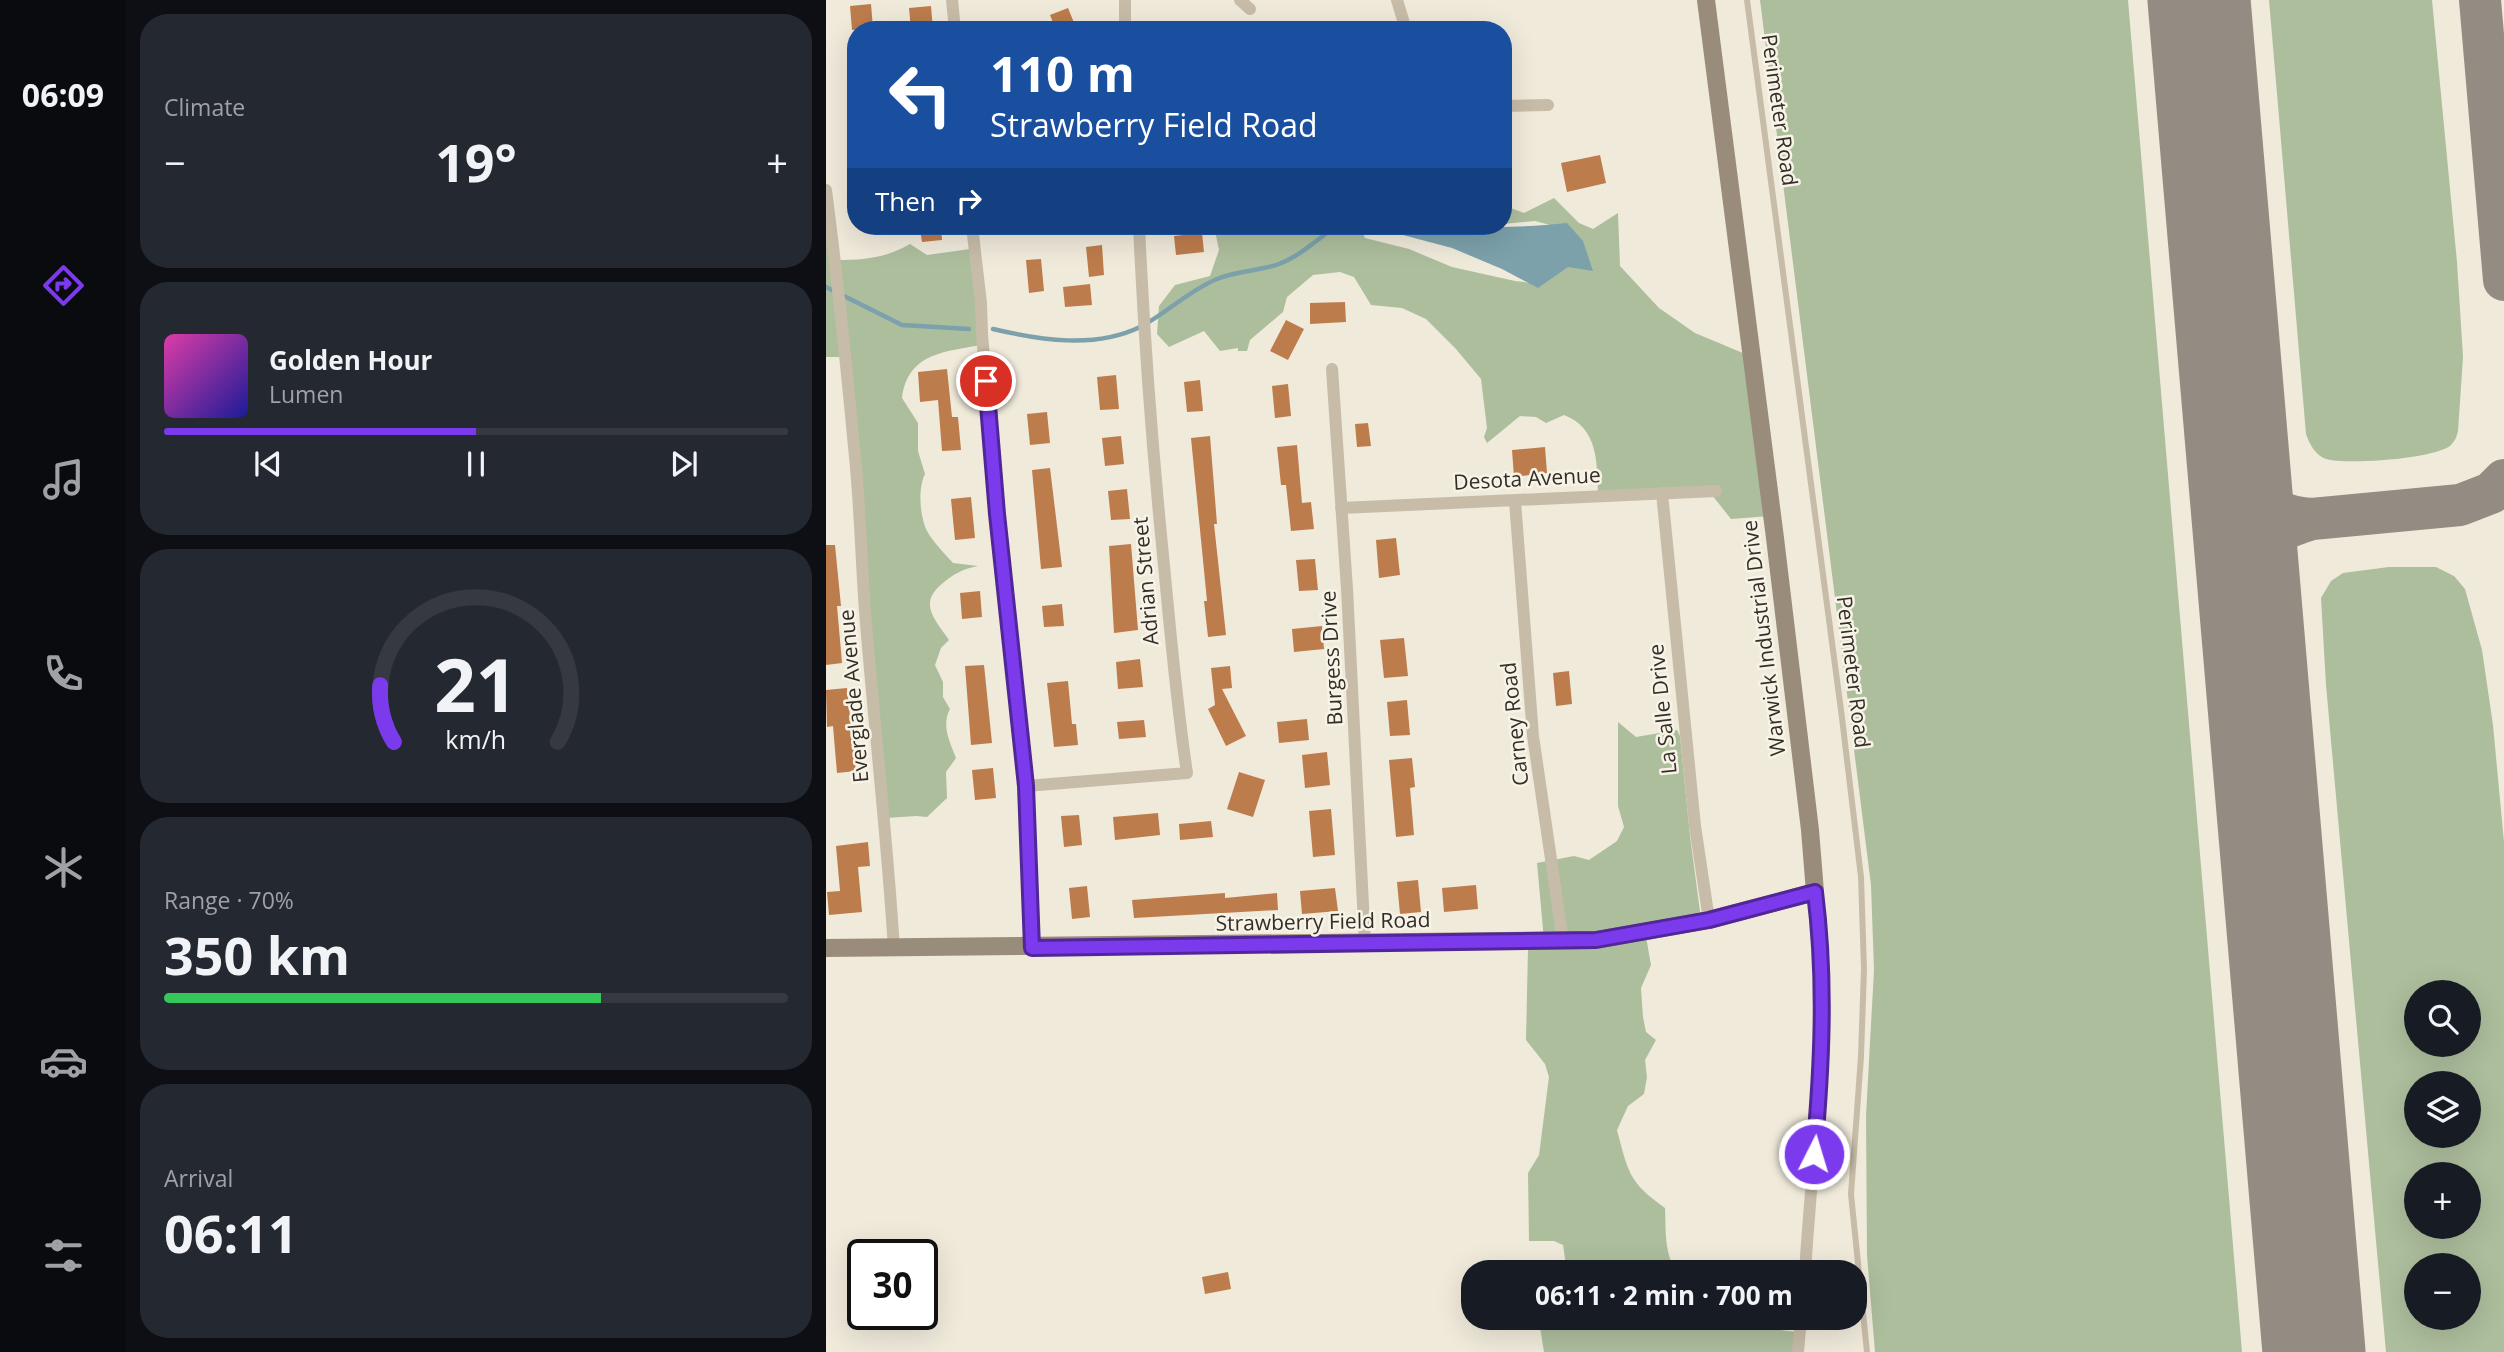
<!DOCTYPE html>
<html lang="en">
<head>
<meta charset="utf-8">
<style>
	:root { --surface:#171b24; --page:#242831; --text:#f1f3f6; --muted:#9ea1a6; --line:#363941; --accent:#7c3aed }
	body { margin:0; font-family:"Open Sans",sans-serif; background:var(--page); color:var(--text); height:100vh; display:flex; flex-direction:column; font-size:26px; white-space:nowrap }
	* { box-sizing:border-box; margin:0 }
	p { font-size:23px; color:var(--muted) }
	.icon { flex:none; width:38px; height:38px; fill:none; stroke:currentColor; stroke-width:2; stroke-linecap:round; stroke-linejoin:round }
	.map { position:relative; flex:1; overflow:hidden }
	.panel { display:flex; flex-direction:column; gap:14px; padding:14px; background:#0d0f14; width:700px }
	.panel>* { flex:none }
	.guide { position:absolute; left:21px; top:21px; width:665px; height:214px; border-radius:28px; box-shadow:0 7px 28px #0002; background:#1a4fa0; color:#fff; overflow:hidden }
	.fabs { position:absolute; left:1578px; top:980px; display:grid; gap:14px }
	.fabs a { display:grid; place-items:center; width:77px; height:77px; border-radius:50%; background:var(--surface); box-shadow:0 7px 28px #0002; font-size:35px }
	.speed { position:absolute; left:21px; top:1239px; display:flex; gap:14px; font-size:35px; font-weight:700; text-align:center }
	.speed>* { display:grid; place-content:center; width:91px; height:91px; border-radius:50%; background:var(--surface); box-shadow:0 7px 28px #0002; line-height:1 }
	.speed .limit { border:4px solid #111; border-radius:10px; background:#fff; color:#111 }
	.pin { position:absolute; display:grid; place-items:center; width:60px; height:60px; color:#fff; margin:-30px; border:4px solid #fff; border-radius:50%; box-shadow:0 2px 7px #0007 }
	.me { position:absolute; width:77px; margin:-38px; rotate:5deg; stroke-linejoin:round; filter:drop-shadow(0 0 5px #0008) }
	.turn { display:flex; align-items:center; gap:24px; height:147px; padding:0 28px; font-size:32px }
	.turn .icon { width:91px; height:91px; stroke-width:2.5 }
	.turn b { display:block; font-size:49px; line-height:60px }
	.then { display:flex; align-items:center; height:66px; padding:0 28px; background:#0003; gap:14px; font-size:26px }
	.big { font-size:52px; font-weight:700; line-height:1.1 }
	.panel .tile { flex:1; display:flex; flex-direction:column; justify-content:center; gap:10px; min-width:0; padding:0 24px; border-radius:28px; background:var(--page) }
	.panel .dial { align-items:center; gap:0 }
	.dial svg { height:182px; overflow:visible; fill:none; stroke:var(--line); stroke-width:7; stroke-linecap:round; text-anchor:middle }
	.dial text { fill:var(--text); stroke:none }
	.song { display:flex; align-items:center; gap:21px }
	.cover { width:84px; height:84px; border-radius:10px; background:linear-gradient(135deg,hsl(320 70% 55%),hsl(240 70% 35%)) }
	.played { height:7px; border-radius:4px; background:linear-gradient(90deg,var(--accent) 50%,var(--line) 50%) }
	.keys { display:flex; justify-content:space-around; direction:ltr }
	.heat { display:flex; justify-content:space-between; align-items:center; font-size:38px; direction:ltr }
	.charge { height:10px; border-radius:5px; background:linear-gradient(90deg,#34c759 70%,var(--line) 0) }
	.trip { position:absolute; left:635px; top:1260px; width:406px; height:70px; border-radius:28px; background:var(--surface); box-shadow:0 7px 28px #0002; font-weight:700; line-height:70px; text-align:center }
	main { display:flex; flex:1; min-height:0 }
	.tab-bar { display:flex; flex-direction:column; width:126px; justify-content:space-around; align-items:center; background:#090b0e; color:var(--muted) }
	.tab-bar .icon { width:49px; height:49px }
	.tab-bar .current { color:var(--accent) }
	.tab-bar b { font-size:32px; color:var(--text) }
	.map>svg:first-child { display:block }
	.green { fill:#adbe9d; fill-rule:evenodd }
	.water { fill:#7ca1ab }
	.lines { fill:none; stroke-linecap:round; stroke-linejoin:round }
	.stream { stroke:#7ca1ab; stroke-width:4.5 }
	.taxiway { stroke:#928c82; stroke-width:42 }
	.runway { stroke:#928c82; stroke-width:103 }
	.building { fill:#bd7c4c }
	.lane { stroke:#c7bca8; stroke-width:6 }
	.street { stroke:#c7bca8; stroke-width:12 }
	.secondary { stroke:#9a8c7a; stroke-width:18 }
	.route-casing { stroke:#51269a; stroke-width:18 }
	.route { stroke:#7c3aed; stroke-width:12 }
	.labels { text-anchor:middle; stroke-width:5; stroke-linejoin:round; paint-order:stroke }
	.street-label { font-size:21px; fill:#342e28; stroke:#f8f3e7 }
</style>
</head>
<body>
<main>
<nav class="tab-bar">
<b>06:09</b>
<svg class="icon current" aria-label="directions" viewBox="0 0 24 24"><path d="M12 3l9 9-9 9-9-9zM9 14v-3h6M13 9l2 2-2 2"/></svg>
<svg class="icon" aria-label="music" viewBox="0 0 24 24"><path d="M9 18V5l10-2v13"/><circle cx="6" cy="18" r="3"/><circle cx="16" cy="16" r="3"/></svg>
<svg class="icon" aria-label="phone" viewBox="0 0 24 24"><path d="M5 4h4l2 5-3 2q2 4 5 5l2-3 5 2v4C11 20 4 13 5 4z"/></svg>
<svg class="icon" aria-label="climate" viewBox="0 0 24 24"><path d="M12 3v18M4 7l16 10M4 17L20 7"/></svg>
<svg class="icon" aria-label="car" viewBox="0 0 24 24"><path d="M5 17H2v-5l4-1 3-4h7l3 4 3 1v5h-3M9 17h6M6 11h13"/><circle cx="7" cy="17" r="2"/><circle cx="17" cy="17" r="2"/></svg>
<svg class="icon" aria-label="filters" viewBox="0 0 24 24"><path d="M4 7h16M4 17h16"/><circle cx="9" cy="7" r="2"/><circle cx="15" cy="17" r="2"/></svg>
</nav>
<section class="panel">
<div class="tile"><p>Climate</p>
<div class="heat"><a>−</a><b class="big">19°</b><a>+</a></div>
</div>
<div class="tile">
<div class="song"><i class="cover"></i><div><b>Golden Hour</b><p>Lumen</p></div></div>
<div class="played"></div>
<div class="keys"><svg class="icon" aria-label="previous" viewBox="0 0 24 24"><path d="M18 5L8 12l10 7zM5 5v14"/></svg><svg class="icon" aria-label="pause" viewBox="0 0 24 24"><path d="M8 5v14M16 5v14"/></svg><svg class="icon" aria-label="next" viewBox="0 0 24 24"><path d="M6 5l10 7-10 7zM19 5v14"/></svg></div>
</div>
<div class="tile dial"><svg viewBox="0 0 100 80">
<path d="M14 69A42 42 0 1 1 86 69"/>
<path d="M14 69A42 42 0 0 1 8 44" stroke="#7c3aed"/>
<text x="50" y="56" font-size="32" font-weight="700">21</text>
<text x="50" y="72" font-size="11">km/h</text>
</svg></div>
<div class="tile"><p>Range · 70%</p><b class="big">350 km</b><div class="charge"></div></div>
<div class="tile"><p>Arrival</p><b class="big">06:11</b></div>
</section>
<div class="map">
<svg width="1678" height="1352" viewBox="0 0 1678 1352">
	<rect width="100%" height="100%" fill="#f0eadb"/>
	<path class="green" d="M 934,0 L 1302,0 L 1416,1352 L 1049,1352 L 1041,1255 L 1040,1116 L 1048,970 L 1045,885 Z
		M 1443,0 L 1606,0 L 1631,262 L 1637,357 L 1632,431 C 1631,436 1629,441 1625,445 C 1610,459 1520,465 1500,459 C 1489,455 1483,443 1480,434 Z
		M 728,198 L 753,223 L 767,229 L 792,213 L 794,266 L 833,308 L 869,333 L 924,356 L 944,516 L 905,519 L 882,490 L 772,493 C 771,462 772,428 738,415 L 720,423 L 710,417 L 694,416 L 661,443 L 658,437 L 661,428 L 655,379 L 630,349 L 600,319 L 576,308 L 545,305 L 528,277 L 514,272 L 487,275 L 461,297 L 457,312 L 424,340 L 421,351 L 412,351 L 412,348 L 394,351 L 378,331 L 343,347 L 331,334 L 333,306 L 349,285 L 384,276 L 393,250 L 388,226 L 534,226 L 539,238 L 583,249 L 626,267 L 689,281 L 714,284 L 724,225 L 709,221 L 677,224 L 677,205 L 698,213 Z
		M 0,211 L 11,260 C 38,260 60,258 84,244 L 101,255 L 144,249 L 155,345 C 118,352 82,353 76,398 L 92,423 L 92,451 L 99,474 C 91,490 94,522 104,536 C 111,546 119,554 127,563 L 152,566 C 137,569 129,573 117,583 C 92,603 108,618 123,640 L 115,648 L 109,665 L 117,682 L 117,697 L 124,709 C 115,726 124,742 130,758 L 120,772 L 121,798 L 101,817 L 90,816 L 60,818 L 19,357 L 0,357 Z
		M 1563,567 L 1610,567 L 1628,576 L 1639,589 L 1656,650 L 1667,725 L 1678,842 L 1678,1352 L 1560,1352 L 1500,685 L 1495,598 L 1505,581 L 1517,573 ZM 1643,992 L 1643,1045 L 1591,1045 L 1591,992 ZM 1643,1083 L 1643,1136 L 1591,1136 L 1591,1083 ZM 1643,1174 L 1643,1227 L 1591,1227 L 1591,1174 ZM 1643,1265 L 1643,1318 L 1591,1318 L 1591,1265 Z
		M 792,722 L 810,737 L 851,730 L 854,736 L 864,836 L 875,919 L 819,931 L 825,965 L 815,988 L 817,1017 L 820,1032 L 830,1040 L 819,1060 L 821,1077 L 818,1094 L 802,1106 L 791,1130 C 802,1171 802,1182 839,1208 C 840,1230 838,1254 851,1272 L 741,1272 L 737,1245 L 728,1241 L 703,1241 L 702,1173 L 713,1155 L 723,1077 L 719,1064 L 700,1040 L 702,948 L 718,940 L 711,863 L 748,856 L 763,860 L 791,841 L 798,827 L 792,806 Z
		M 728,1318 L 904,1318 L 918,1326 L 972,1332 L 971,1352 L 718,1352 L 713,1321 Z"/>
	<path class="water" d="M 741,223 L 757,241 L 767,271 L 742,267 L 712,288 L 676,269 L 626,248 L 558,230 L 556,226 C 618,226 680,230 741,223 Z"/>
	<g class="lines">
		<path class="stream" d="M 0,287 L 76,325 L 143,329
			M 167,329 C 214,340 269,349 314,327 C 341,313 362,291 391,279 C 410,271 433,271 453,264 C 474,256 492,239 510,226"/>
		<path class="taxiway" d="M 1654,0 L 1678,280
			M 1413,457 C 1425,496 1444,517 1486,519 L 1634,505 L 1665,493 L 1678,480
			M 1425,598 C 1431,548 1436,533 1486,519"/>
		<path class="runway" d="M 1373,0 L 1488,1352"/>
	</g>
	<path class="building" d="M 45,4 L 47,28 L 26,30 L 24,6 Z
		M 105,6 L 107,30 L 85,30 L 83,8 Z
		M 242,8 L 251,30 L 230,30 L 224,15 Z
		M 774,155 L 780,183 L 741,192 L 735,163 Z
		M 115,227 L 116,240 L 96,242 L 94,229 Z
		M 376,233 L 378,252 L 350,255 L 348,236 Z
		M 276,245 L 278,275 L 263,277 L 260,247 Z
		M 215,259 L 218,291 L 203,293 L 200,260 Z
		M 264,284 L 266,305 L 239,307 L 237,287 Z
		M 519,302 L 520,322 L 484,324 L 484,303 Z
		M 460,320 L 478,329 L 462,360 L 444,351 Z
		M 121,369 L 126,417 L 132,417 L 135,450 L 116,451 L 112,400 L 94,402 L 92,372 Z
		M 290,375 L 293,409 L 274,410 L 271,377 Z
		M 374,380 L 377,411 L 361,412 L 358,382 Z
		M 462,384 L 465,416 L 449,418 L 446,386 Z
		M 221,412 L 224,443 L 204,445 L 201,414 Z
		M 542,423 L 545,446 L 531,447 L 529,424 Z
		M 295,436 L 298,464 L 279,466 L 276,438 Z
		M 384,436 L 391,524 L 388,524 L 400,635 L 382,637 L 378,601 L 381,601 L 365,438 Z
		M 471,445 L 476,503 L 485,502 L 488,529 L 465,531 L 460,485 L 455,485 L 451,447 Z
		M 719,447 L 721,473 L 688,477 L 686,450 Z
		M 224,468 L 236,567 L 215,569 L 206,470 Z
		M 301,489 L 304,519 L 285,520 L 282,491 Z
		M 145,497 L 149,538 L 129,540 L 125,499 Z
		M 570,538 L 574,575 L 553,578 L 550,540 Z
		M 305,544 L 312,630 L 288,633 L 283,546 Z
		M 0,545 L 9,545 L 15,606 L 11,606 L 16,663 L 0,665 Z
		M 489,559 L 492,590 L 473,591 L 470,560 Z
		M 154,591 L 156,617 L 136,619 L 134,593 Z
		M 236,604 L 238,626 L 218,627 L 216,606 Z
		M 496,626 L 498,649 L 468,652 L 466,629 Z
		M 578,638 L 582,676 L 558,678 L 554,640 Z
		M 314,659 L 317,687 L 292,689 L 290,662 Z
		M 158,665 L 166,743 L 145,745 L 139,666 Z
		M 404,666 L 406,688 L 396,689 L 420,736 L 400,746 L 382,709 L 389,705 L 385,668 Z
		M 743,671 L 746,704 L 730,706 L 727,673 Z
		M 242,681 L 246,724 L 250,724 L 252,745 L 228,747 L 221,683 Z
		M 21,688 L 30,771 L 11,773 L 7,726 L 1,727 L 0,690 Z
		M 581,700 L 584,735 L 564,736 L 561,702 Z
		M 481,719 L 483,740 L 453,743 L 451,722 Z
		M 318,720 L 320,737 L 293,739 L 291,722 Z
		M 501,752 L 504,785 L 479,788 L 476,755 Z
		M 586,758 L 589,787 L 584,788 L 588,835 L 570,837 L 563,760 Z
		M 167,768 L 170,798 L 149,800 L 146,770 Z
		M 413,772 L 439,780 L 427,817 L 401,809 Z
		M 505,809 L 509,855 L 487,857 L 483,811 Z
		M 332,813 L 334,835 L 289,840 L 287,817 Z
		M 253,815 L 256,845 L 238,847 L 235,816 Z
		M 385,821 L 387,837 L 354,840 L 353,824 Z
		M 42,842 L 44,866 L 32,867 L 36,912 L 3,915 L 1,892 L 14,891 L 10,846 Z
		M 592,880 L 595,912 L 574,914 L 571,882 Z
		M 650,885 L 652,909 L 618,912 L 616,888 Z
		M 261,886 L 264,917 L 246,919 L 243,888 Z
		M 509,888 L 512,911 L 476,914 L 474,891 Z
		M 399,893 L 399,898 L 451,893 L 452,910 L 308,918 L 306,900 Z
		M 402,1272 L 405,1289 L 379,1294 L 376,1277 Z"/>
	<g class="lines">
		<path class="lane" d="M 921,0 L 1016,718 L 1035,877 L 1038,969 L 1035,1056 L 1025,1194 L 1041,1352"/>
		<path class="street" d="M 126,0 L 129,30
			M 299,0 L 299,30
			M 414,0 L 424,9
			M 571,0 L 580,30
			M 677,106 L 722,105
			M 0,190 C 11,275 20,361 28,447 C 34,502 35,557 39,611 C 48,724 61,836 68,949
			M 146,226 L 155,303 L 156,334 L 171,514 L 200,786 L 207,948
			M 506,369 L 521,589 L 539,944
			M 836,493 L 869,826 L 883,920
			M 689,501 L 707,736 L 737,941
			M 515,508 L 890,491
			M 200,786 L 361,773 C 350,700 344,628 337,555 C 326,446 318,336 313,226
			M 979,1272 C 987,1145 1005,1019 989,892
			M 972,1352 L 975,1318"/>
		<path class="secondary" d="M 0,948 L 770,940 L 883,920 L 989,892 L 984,830 L 949,538 L 880,0"/>
	</g>
	<g class="lines">
		<defs>
			<path id="route" d="M 160,381 L 171,514 L 200,786 L 206,948 L 770,940 L 883,920 L 989,892 C 1000,979 996,1067 988,1154"/>
		</defs>
		<use href="#route" class="route-casing"/>
		<use href="#route" class="route"/>
	</g>
	<g class="labels">
		<g class="street-label">
			<text transform="translate(953 110) rotate(82)" y="7">Perimeter Road</text>
			<text transform="translate(701 479) rotate(-3)" y="7">Desota Avenue</text>
			<text transform="translate(320 581) rotate(-95)" y="7">Adrian Street</text>
			<text transform="translate(938 638) rotate(-97)" y="7">Warwick Industrial Drive</text>
			<text transform="translate(506 658) rotate(-93)" y="7">Burgess Drive</text>
			<text transform="translate(1027 672) rotate(83)" y="7">Perimeter Road</text>
			<text transform="translate(28 696) rotate(-95)" y="7">Everglade Avenue</text>
			<text transform="translate(837 709) rotate(-96)" y="7">La Salle Drive</text>
			<text transform="translate(689 724) rotate(-96)" y="7">Carney Road</text>
			<text transform="translate(497 922) rotate(-1)" y="7">Strawberry Field Road</text>
		</g>
	</g>
</svg>
<div class="fabs">
<a><svg class="icon" aria-label="search" viewBox="0 0 24 24"><circle cx="10" cy="10" r="6"/><path d="M15 15l6 6"/></svg></a>
<a><svg class="icon" aria-label="layers" viewBox="0 0 24 24"><path d="M12 4l9 5-9 5-9-5zM3 14l9 5 9-5"/></svg></a>
<a>+</a>
<a>−</a>
</div>
<div class="speed"><div class="limit">30</div></div>
<div class="pin" style="left:160px;top:381px;background:#d93025"><svg class="icon" aria-label="arrive" viewBox="0 0 24 24"><path d="M6 21V4h12l-3 4 3 4H6"/></svg></div>
<svg class="me" style="left:988px;top:1154px" viewBox="-20 -20 40 40"><circle r="17" fill="#7c3aed" stroke="#fff" stroke-width="3"/><path d="M0-11L8 9 0 5-8 9z" fill="#fff"/></svg>
<div class="trip">06:11 · 2 min · 700 m</div>
<div class="guide">
<div class="turn"><svg class="icon" aria-label="left" viewBox="0 0 24 24"><path d="M17 20v-9H6M10 6l-5 5 5 5"/></svg><div><b>110 m</b>Strawberry Field Road</div></div>
<div class="then">Then<svg class="icon" aria-label="right" viewBox="0 0 24 24"><path d="M7 20v-9h11M14 6l5 5-5 5"/></svg></div>
</div>
</div>
</main>
</body>
</html>
